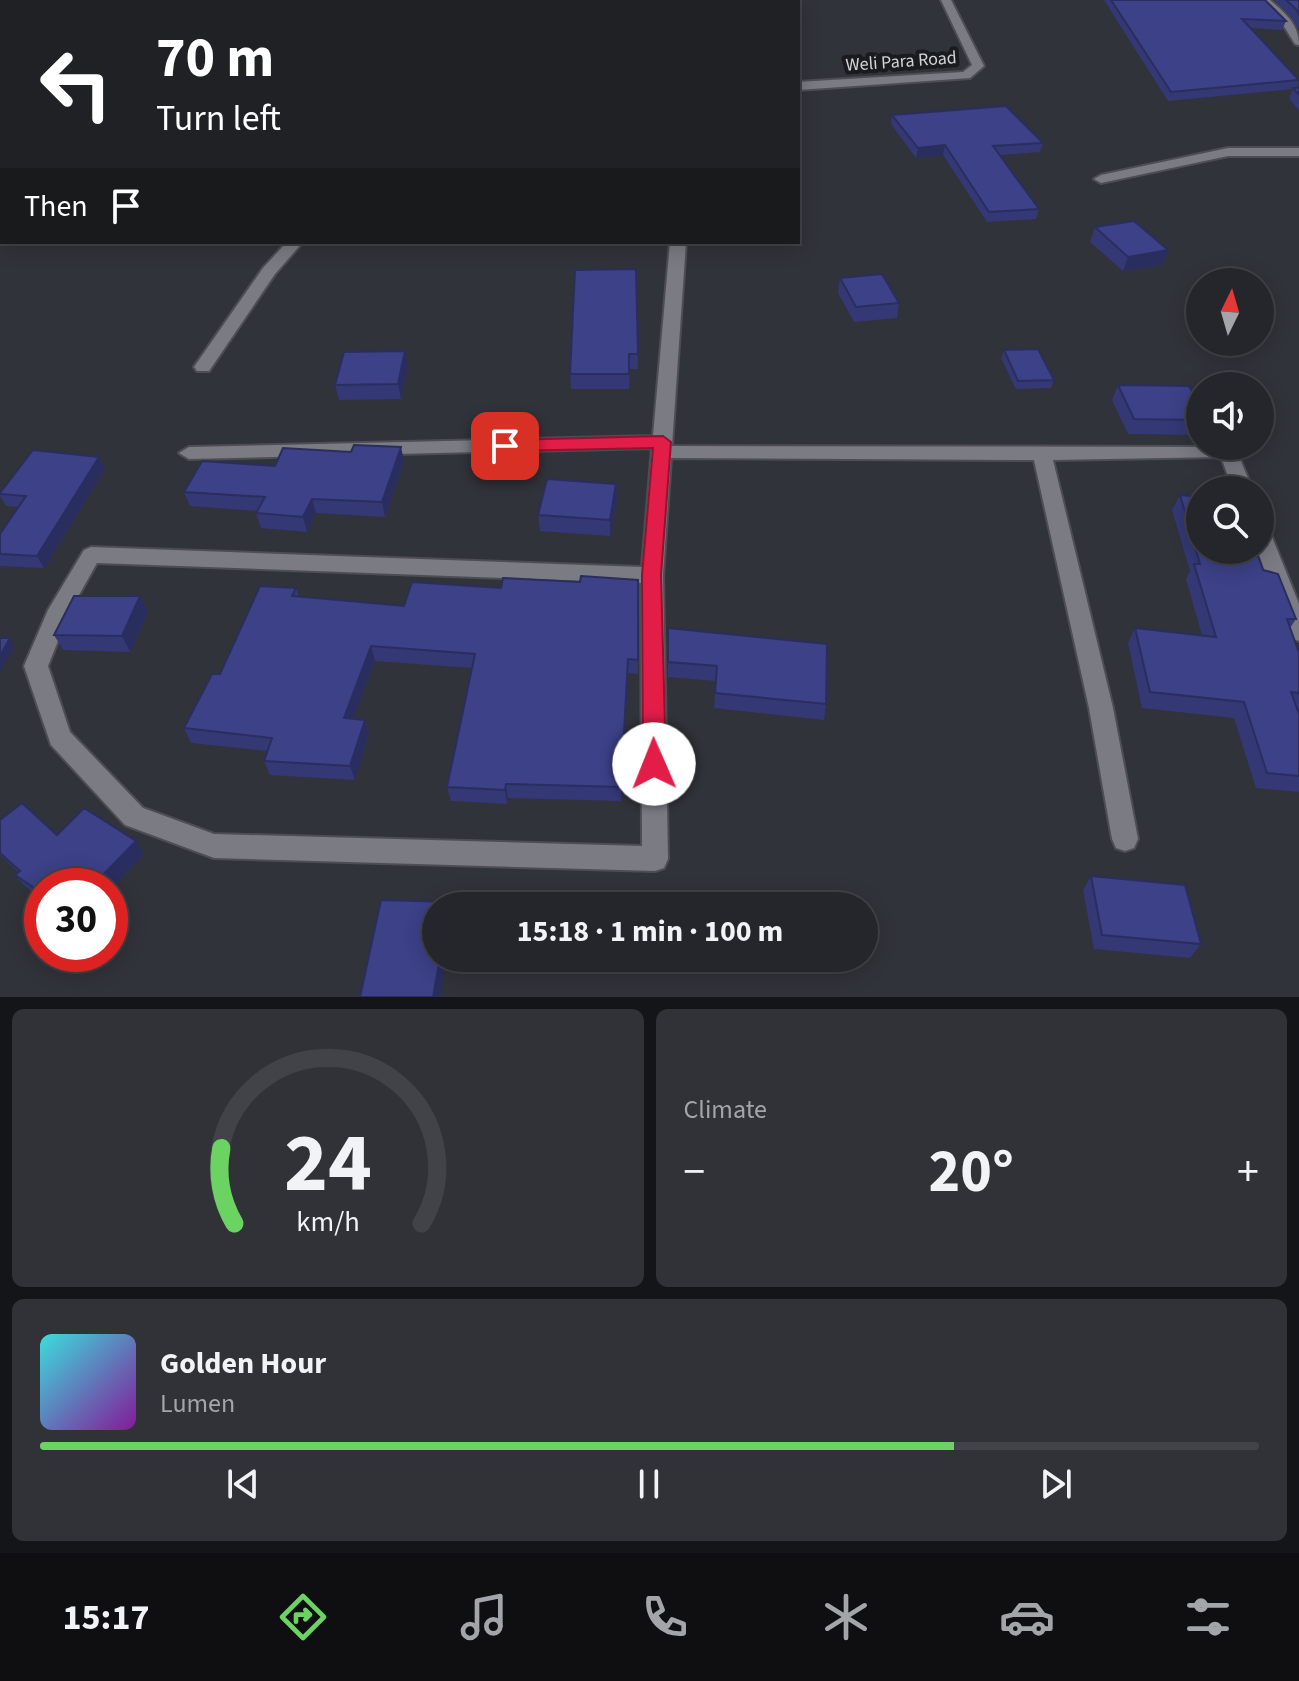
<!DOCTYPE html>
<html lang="en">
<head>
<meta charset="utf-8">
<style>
	:root { --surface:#25262c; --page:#313238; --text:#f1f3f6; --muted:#a3a5a9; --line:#424348; --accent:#6bd362 }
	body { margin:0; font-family:"Source Sans 3",sans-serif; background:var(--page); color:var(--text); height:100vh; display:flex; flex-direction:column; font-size:30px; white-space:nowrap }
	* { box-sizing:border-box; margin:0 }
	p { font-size:26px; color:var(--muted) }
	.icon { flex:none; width:44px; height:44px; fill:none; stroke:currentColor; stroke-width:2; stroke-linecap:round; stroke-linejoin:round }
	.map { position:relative; height:997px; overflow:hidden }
	.drawer { display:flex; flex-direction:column; gap:12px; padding:12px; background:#141518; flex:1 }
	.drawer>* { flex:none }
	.banner { position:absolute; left:0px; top:0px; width:800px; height:244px; box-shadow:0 4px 20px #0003,0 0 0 2px var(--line); background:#202124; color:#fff; overflow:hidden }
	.needle { width:52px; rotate:5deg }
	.tools { position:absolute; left:1186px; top:268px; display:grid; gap:16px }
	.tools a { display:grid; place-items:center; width:88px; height:88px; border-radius:50%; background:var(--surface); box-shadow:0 4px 20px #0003,0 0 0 2px var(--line); font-size:40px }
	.speed { position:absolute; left:24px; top:868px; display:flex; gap:16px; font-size:40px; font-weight:700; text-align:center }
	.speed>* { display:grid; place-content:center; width:104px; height:104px; border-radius:50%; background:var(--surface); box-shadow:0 4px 20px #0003,0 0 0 2px var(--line); line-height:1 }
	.speed .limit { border:12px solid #d22; background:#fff; color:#111 }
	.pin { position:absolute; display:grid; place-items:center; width:68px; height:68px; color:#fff; margin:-34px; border-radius:16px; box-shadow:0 4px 12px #0006 }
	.me { position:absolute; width:88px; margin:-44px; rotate:359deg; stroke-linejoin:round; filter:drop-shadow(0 0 6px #0008) }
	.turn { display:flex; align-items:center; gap:28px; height:168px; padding:0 24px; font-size:36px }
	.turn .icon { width:104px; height:104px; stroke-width:2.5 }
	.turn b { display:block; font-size:56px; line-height:68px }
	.then { display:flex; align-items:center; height:76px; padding:0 24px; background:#0003; gap:16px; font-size:30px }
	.big { font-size:60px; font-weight:700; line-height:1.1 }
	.drawer .tile { flex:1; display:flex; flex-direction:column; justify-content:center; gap:12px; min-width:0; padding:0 28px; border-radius:12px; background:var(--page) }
	.drawer .dial { align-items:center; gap:0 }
	.dial svg { height:208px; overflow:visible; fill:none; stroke:var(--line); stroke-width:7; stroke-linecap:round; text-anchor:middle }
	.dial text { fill:var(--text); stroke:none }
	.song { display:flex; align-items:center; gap:24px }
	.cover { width:96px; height:96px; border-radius:12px; background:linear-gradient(135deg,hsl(180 70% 55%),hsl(290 70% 35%)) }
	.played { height:8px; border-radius:4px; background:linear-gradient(90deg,var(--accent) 75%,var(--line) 75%) }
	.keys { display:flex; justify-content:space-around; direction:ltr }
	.heat { display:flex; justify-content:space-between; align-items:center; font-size:44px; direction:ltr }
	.drawer .tiles { flex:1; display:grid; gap:12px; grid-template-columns:1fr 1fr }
	.tile:last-child { grid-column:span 2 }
	.trip { position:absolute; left:422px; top:892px; width:456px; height:80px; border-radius:40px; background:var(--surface); box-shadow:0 4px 20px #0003,0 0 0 2px var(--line); font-weight:700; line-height:80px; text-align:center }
	.menu { display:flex; height:128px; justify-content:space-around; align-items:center; background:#0f0f12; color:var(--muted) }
	.menu .icon { width:56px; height:56px }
	.menu .on { color:var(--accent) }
	.menu b { font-size:36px; color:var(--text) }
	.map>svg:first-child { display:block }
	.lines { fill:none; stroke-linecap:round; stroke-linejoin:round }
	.minor-casing { stroke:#4d4e54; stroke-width:4 }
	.minor { fill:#7a7b83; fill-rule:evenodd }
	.wall { fill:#343875 }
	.shaded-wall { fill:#2a2e5f }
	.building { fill:#3c4188; stroke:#2a2e5f; stroke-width:2 }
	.route { fill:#e11d48; stroke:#92132f; stroke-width:2 }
	.labels { text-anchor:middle; stroke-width:8; stroke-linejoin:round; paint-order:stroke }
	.far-street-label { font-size:18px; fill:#d2d3d7; stroke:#1a1b1e }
</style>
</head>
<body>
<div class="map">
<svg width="1299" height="997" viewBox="0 0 1299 997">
	<rect width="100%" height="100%" fill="#31333a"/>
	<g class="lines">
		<defs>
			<path id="minor" d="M 101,0 L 118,0 L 119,2 L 102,2 Z
				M 453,0 L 470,0 L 471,2 L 454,2 Z
				M 941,0 L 951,0 L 984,66 L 970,78 L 798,90 L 798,82 L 963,72 L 972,65 Z
				M 1259,0 L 1270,0 C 1285,13 1299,24 1299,45 L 1295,44 L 1280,20 Z
				M 1228,148 L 1299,148 L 1299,156 L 1228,156 L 1101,183 L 1094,179 L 1101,175 Z
				M 287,242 L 303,242 L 275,274 L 209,371 L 197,371 L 194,367 L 263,268 Z
				M 670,242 L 686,242 L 672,446 L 1235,447 L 1253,490 L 1233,490 L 1221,457 L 1053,460 L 1113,708 L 1138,839 L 1134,848 L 1125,851 L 1116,848 L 1112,839 L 1089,708 L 1034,460 L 671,458 L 663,575 L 668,859 L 664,868 L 655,871 L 214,858 L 125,825 L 51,745 L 24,666 L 48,610 L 84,550 L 91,547 L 642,567 L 652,448 L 189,459 L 179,453 L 189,447 L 653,436 ZM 97,563 L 641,583 L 642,846 L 214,834 L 143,808 L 70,732 L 48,666 L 70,611 Z
				M 1260,525 L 1267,527 L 1270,532 L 1299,604 L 1299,641 L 1291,638 L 1288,632 L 1257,550 L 1260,550 Z"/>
		</defs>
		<use href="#minor" class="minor-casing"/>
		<use href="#minor" class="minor"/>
	</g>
	<path class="wall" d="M 1104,0 L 1265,0 L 1286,21 L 1282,30 L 1251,28 L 1299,80 L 1297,88 L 1299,88 L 1299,111 L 1289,98 L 1293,89 L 1168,101 Z
		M 1274,0 L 1299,0 L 1299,29 L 1292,18 Z
		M 892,115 L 1043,143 L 1040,152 L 1000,155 L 1039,209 L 1036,219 L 987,222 L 943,155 L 916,158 L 891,124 Z
		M 1095,227 L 1162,265 L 1123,271 L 1090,242 Z
		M 636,269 L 638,369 L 630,369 L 629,389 L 571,389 L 570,374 Z
		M 840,278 L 899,303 L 897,318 L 854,322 L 838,293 Z
		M 1004,350 L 1054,380 L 1051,388 L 1016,389 L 1001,358 Z
		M 408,366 L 401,399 L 339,400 L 335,385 Z
		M 1118,385 L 1200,406 L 1200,435 L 1128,434 L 1112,400 Z
		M 99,457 L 105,469 L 44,568 L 0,566 L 0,534 L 19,507 L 6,506 L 0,496 L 0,493 Z
		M 404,461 L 385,517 L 316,513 L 307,532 L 261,528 L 256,513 L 257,511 L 190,506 L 184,492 L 275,466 Z
		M 616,484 L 617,500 L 610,536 L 540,531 L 538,515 Z
		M 1180,495 L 1263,570 L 1296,619 L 1290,628 L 1299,653 L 1299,709 L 1297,709 L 1299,714 L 1299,792 L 1256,788 L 1234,718 L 1142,708 L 1128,643 L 1135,628 L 1202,635 L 1186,579 L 1190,571 L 1172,510 Z
		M 638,580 L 638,674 L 628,673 L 621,801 L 508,798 L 507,804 L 451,801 L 447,787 L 472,668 L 375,661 L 353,719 L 369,734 L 355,780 L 270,775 L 264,761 L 268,751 L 191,743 L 184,728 L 220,674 L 296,588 L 299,597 L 404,606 L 501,588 L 580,582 Z
		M 140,596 L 148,612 L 130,652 L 63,650 L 54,635 Z
		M 668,628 L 826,704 L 824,720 L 714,708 L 716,681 L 668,677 Z
		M 0,820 L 57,835 L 136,841 L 144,854 L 110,889 L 110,886 L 42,886 L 42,899 L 26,887 L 15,875 L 18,872 L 0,855 Z
		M 1091,876 L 1201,944 L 1190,958 L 1094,949 L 1083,890 Z"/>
	<path class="shaded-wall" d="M 945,145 L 943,155 L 916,158 L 918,148 Z
		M 1168,250 L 1162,265 L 1123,271 L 1128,257 Z
		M 405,351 L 408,366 L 401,399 L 398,384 Z
		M 401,447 L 404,461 L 385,517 L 382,502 Z
		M 99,457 L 105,469 L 44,568 L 37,556 Z
		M 616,484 L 617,500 L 610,536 L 610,520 Z
		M 312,499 L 316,513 L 307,532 L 303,517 Z
		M 140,596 L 148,612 L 130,652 L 122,636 Z
		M 10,638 L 15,646 L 0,672 L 0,656 Z
		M 371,646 L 375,661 L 348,733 L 344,718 Z
		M 628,659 L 628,673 L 621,801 L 621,787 Z
		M 365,720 L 369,734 L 355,780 L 350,766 Z
		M 506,784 L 508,798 L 507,804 L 505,790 Z
		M 136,841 L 144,854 L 110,889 L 110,886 L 92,886 Z
		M 440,958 L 446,958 L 440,997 L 433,997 Z"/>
	<path class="building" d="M 138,0 L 235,0 L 244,2 L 247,0 L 280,0 L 289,2 L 133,2 Z
		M 308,0 L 325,0 L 325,2 L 303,2 Z
		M 635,0 L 737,0 L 736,2 L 635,2 Z
		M 1111,0 L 1265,0 L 1286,21 L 1242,19 L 1299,80 L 1171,92 Z
		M 1286,0 L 1299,0 L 1299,15 L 1296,9 Z
		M 1293,88 L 1299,88 L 1299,95 Z
		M 1006,106 L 1043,143 L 993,146 L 1039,209 L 989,212 L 945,145 L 918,148 L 892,115 Z
		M 1134,221 L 1168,250 L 1128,257 L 1095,227 Z
		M 636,269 L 638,354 L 629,354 L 629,374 L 570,374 L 575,270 Z
		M 882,274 L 899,303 L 856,307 L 840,278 Z
		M 1038,349 L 1054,380 L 1018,381 L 1004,350 Z
		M 405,351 L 398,384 L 335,385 L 344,352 Z
		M 1118,385 L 1189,386 L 1200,406 L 1200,420 L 1134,419 Z
		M 354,445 L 401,447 L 382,502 L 312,499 L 303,517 L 256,513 L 265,497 L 184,492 L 202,461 L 275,466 L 283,448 L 351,452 Z
		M 33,450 L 99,457 L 37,556 L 0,554 L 0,534 L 26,496 L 0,494 L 0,493 Z
		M 547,479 L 616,484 L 610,520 L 538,515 Z
		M 1180,495 L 1200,497 L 1200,550 L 1256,550 L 1263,570 L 1278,574 L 1296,619 L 1287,619 L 1299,653 L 1299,693 L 1291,692 L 1299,714 L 1299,776 L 1267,773 L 1244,702 L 1150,692 L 1135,628 L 1216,637 L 1194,564 L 1200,564 Z
		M 581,576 L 638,580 L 638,660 L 628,659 L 621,787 L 506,784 L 505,790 L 447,787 L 475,654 L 371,646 L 344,718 L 365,720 L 350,766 L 264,761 L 272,738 L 184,728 L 212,674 L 220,674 L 260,586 L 296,588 L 292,596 L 404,606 L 412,582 L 501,588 L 503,578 L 580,582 Z
		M 74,596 L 140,596 L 122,636 L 54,635 Z
		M 668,628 L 827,644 L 826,704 L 715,693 L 717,666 L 668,662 Z
		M 0,638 L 10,638 L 0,656 Z
		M 22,803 L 57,835 L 84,808 L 136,841 L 92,886 L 42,886 L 42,893 L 15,875 L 20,871 L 0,853 L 0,820 Z
		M 1091,876 L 1185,885 L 1201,944 L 1102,935 Z
		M 381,900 L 449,902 L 448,906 L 436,906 L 436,958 L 440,958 L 433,997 L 360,997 Z"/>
	<path class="route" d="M 663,436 L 671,442 L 661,575 L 666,764 L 662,771 L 654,774 L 646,771 L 643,764 L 642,575 L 653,448 L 505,451 L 496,446 L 505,440 Z"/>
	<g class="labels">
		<g class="far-street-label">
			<text transform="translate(901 61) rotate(-4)" y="6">Weli Para Road</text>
		</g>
	</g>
</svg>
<div class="tools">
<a><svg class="needle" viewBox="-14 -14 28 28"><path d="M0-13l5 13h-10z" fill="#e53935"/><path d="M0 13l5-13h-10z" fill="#a3a5a9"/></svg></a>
<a><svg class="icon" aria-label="sound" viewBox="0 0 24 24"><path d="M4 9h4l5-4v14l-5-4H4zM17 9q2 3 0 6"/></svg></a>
<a><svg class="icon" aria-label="search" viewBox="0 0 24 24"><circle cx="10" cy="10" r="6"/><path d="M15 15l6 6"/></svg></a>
</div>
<div class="speed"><div class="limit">30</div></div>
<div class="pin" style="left:505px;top:446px;background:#d93025"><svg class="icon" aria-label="arrive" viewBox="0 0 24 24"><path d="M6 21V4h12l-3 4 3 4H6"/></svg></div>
<svg class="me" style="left:654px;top:764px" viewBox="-20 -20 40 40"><circle r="19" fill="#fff"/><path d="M0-13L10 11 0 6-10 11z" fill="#e11d48"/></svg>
<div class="trip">15:18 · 1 min · 100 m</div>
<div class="banner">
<div class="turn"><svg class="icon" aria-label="left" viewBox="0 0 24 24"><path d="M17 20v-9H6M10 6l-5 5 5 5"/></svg><div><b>70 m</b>Turn left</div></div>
<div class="then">Then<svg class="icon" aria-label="arrive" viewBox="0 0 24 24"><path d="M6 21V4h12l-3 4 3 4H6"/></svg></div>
</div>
</div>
<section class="drawer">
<div class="tiles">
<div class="tile dial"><svg viewBox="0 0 100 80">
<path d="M14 69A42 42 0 1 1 86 69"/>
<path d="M14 69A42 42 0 0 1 9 40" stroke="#6bd362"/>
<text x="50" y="56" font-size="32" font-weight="700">24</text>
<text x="50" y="72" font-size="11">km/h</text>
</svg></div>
<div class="tile"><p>Climate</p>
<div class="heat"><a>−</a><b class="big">20°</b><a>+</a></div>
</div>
<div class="tile">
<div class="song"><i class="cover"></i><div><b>Golden Hour</b><p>Lumen</p></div></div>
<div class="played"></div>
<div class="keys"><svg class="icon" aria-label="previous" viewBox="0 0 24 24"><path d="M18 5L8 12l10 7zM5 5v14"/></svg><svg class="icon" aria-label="pause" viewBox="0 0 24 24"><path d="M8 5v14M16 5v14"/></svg><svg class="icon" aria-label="next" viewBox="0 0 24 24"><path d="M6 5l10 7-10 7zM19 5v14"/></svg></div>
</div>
</div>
</section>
<nav class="menu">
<b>15:17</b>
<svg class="icon on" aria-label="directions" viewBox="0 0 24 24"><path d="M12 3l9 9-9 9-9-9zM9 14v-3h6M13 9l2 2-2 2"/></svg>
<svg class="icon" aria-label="music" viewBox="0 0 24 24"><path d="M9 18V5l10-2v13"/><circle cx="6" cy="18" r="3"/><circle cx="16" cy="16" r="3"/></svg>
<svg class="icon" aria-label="phone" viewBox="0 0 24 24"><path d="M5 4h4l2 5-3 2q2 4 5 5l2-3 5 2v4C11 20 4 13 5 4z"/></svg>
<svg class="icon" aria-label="climate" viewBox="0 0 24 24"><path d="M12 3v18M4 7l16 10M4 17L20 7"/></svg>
<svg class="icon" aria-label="car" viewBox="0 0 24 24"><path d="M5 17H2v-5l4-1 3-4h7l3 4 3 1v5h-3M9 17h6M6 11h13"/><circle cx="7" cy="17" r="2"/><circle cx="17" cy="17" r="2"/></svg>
<svg class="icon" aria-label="filters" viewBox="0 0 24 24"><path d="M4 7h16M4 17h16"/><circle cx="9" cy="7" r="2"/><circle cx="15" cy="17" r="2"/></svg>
</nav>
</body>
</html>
